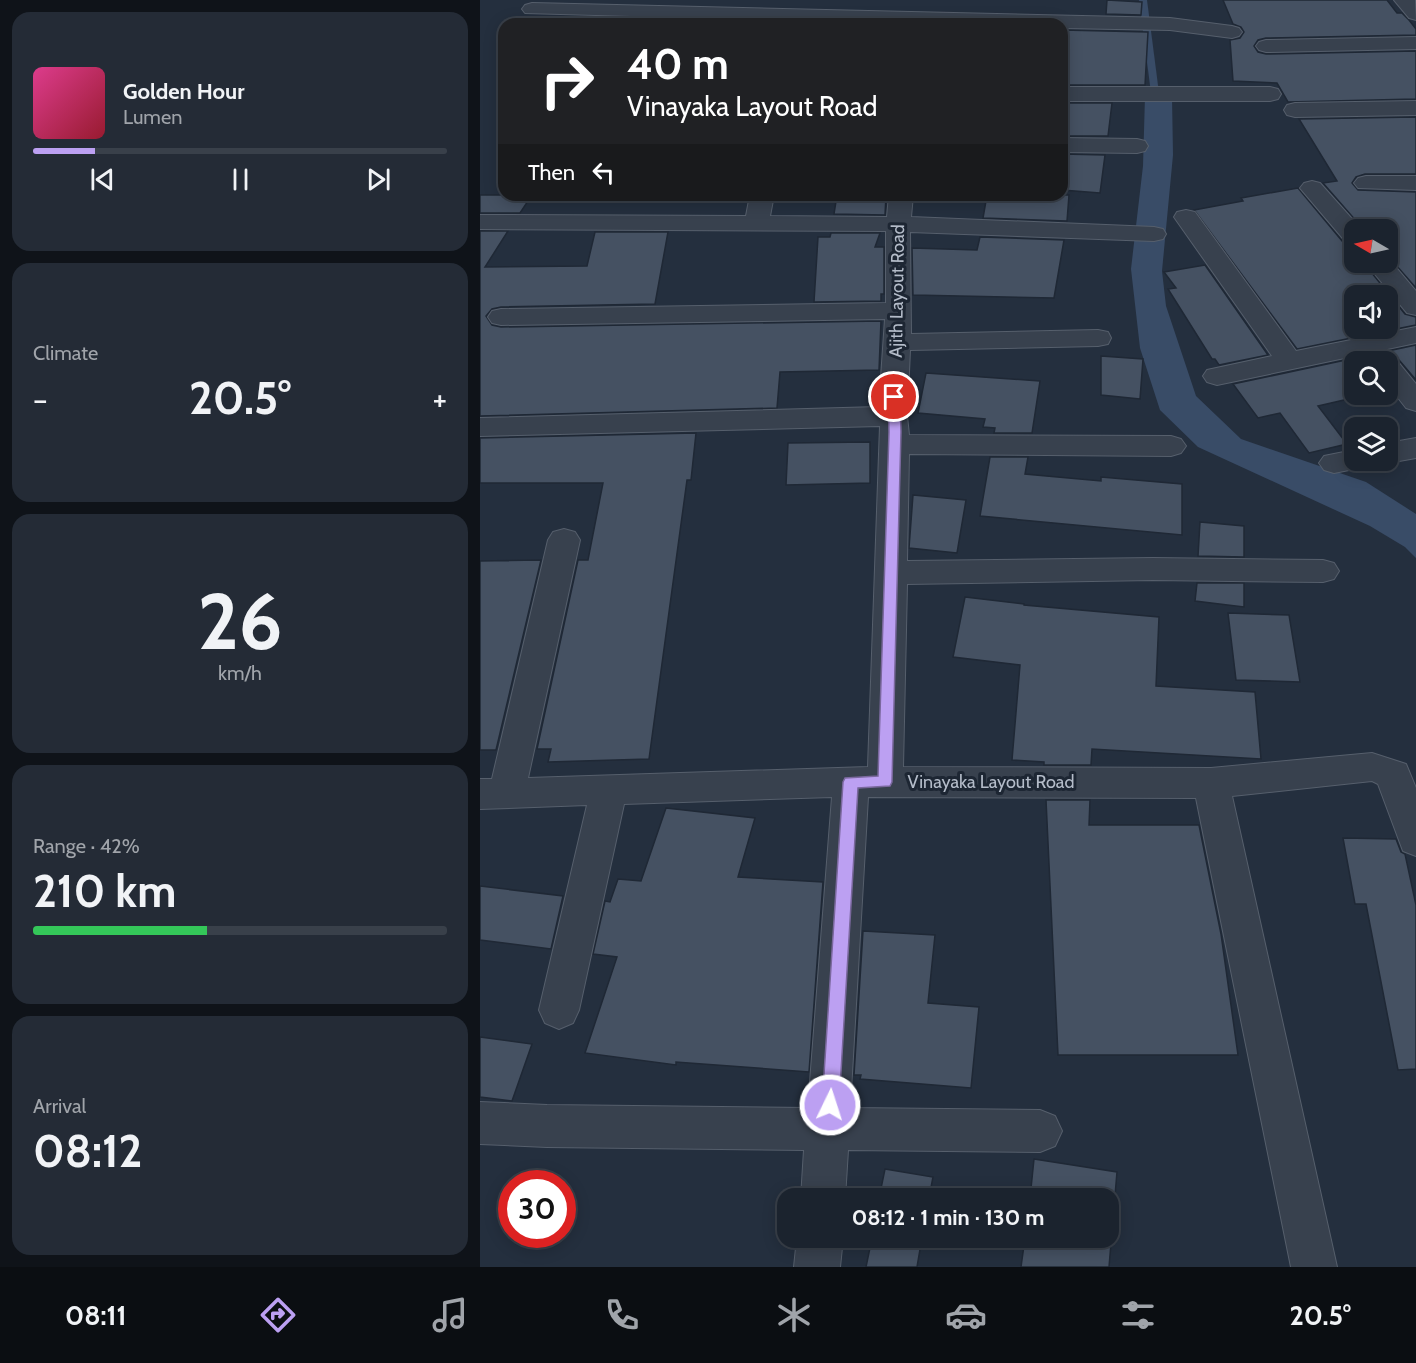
<!DOCTYPE html>
<html lang="en">
<head>
<meta charset="utf-8">
<style>
	:root { --surface:#1b232e; --page:#242b36; --text:#f1f3f6; --muted:#a0a4aa; --line:#39404a; --accent:#bca0f2 }
	body { margin:0; font-family:Cabin,sans-serif; background:var(--page); color:var(--text); height:100vh; display:flex; flex-direction:column; font-size:22px; white-space:nowrap }
	* { box-sizing:border-box; margin:0 }
	p { font-size:20px; color:var(--muted) }
	.icon { flex:none; width:33px; height:33px; fill:none; stroke:currentColor; stroke-width:2; stroke-linecap:round; stroke-linejoin:round }
	.map { position:relative; flex:1; overflow:hidden }
	.side { display:flex; flex-direction:column; gap:12px; padding:12px; background:#0f1319; width:480px }
	.side>* { flex:none }
	.top-card { position:absolute; left:18px; top:18px; width:570px; height:183px; border-radius:18px; box-shadow:0 3px 15px #0003,0 0 0 2px var(--line); background:#202124; color:#fff; overflow:hidden }
	.needle { width:39px; rotate:279deg }
	.fabs { position:absolute; left:864px; top:219px; display:grid; gap:12px }
	.fabs a { display:grid; place-items:center; width:54px; height:54px; border-radius:12px; background:var(--surface); box-shadow:0 3px 15px #0003,0 0 0 2px var(--line); font-size:30px }
	.speed { position:absolute; left:18px; top:1170px; display:flex; gap:12px; font-size:30px; font-weight:700; text-align:center }
	.speed>* { display:grid; place-content:center; width:78px; height:78px; border-radius:50%; background:var(--surface); box-shadow:0 3px 15px #0003,0 0 0 2px var(--line); line-height:1 }
	.speed .limit { border:9px solid #d22; background:#fff; color:#111 }
	.pin { position:absolute; display:grid; place-items:center; width:51px; height:51px; color:#fff; margin:-26px; border:3px solid #fff; border-radius:50%; box-shadow:0 2px 6px #0007 }
	.me { position:absolute; width:66px; margin:-33px; rotate:4deg; stroke-linejoin:round; filter:drop-shadow(0 0 4px #0008) }
	.turn { display:flex; align-items:center; gap:21px; height:126px; padding:0 30px; font-size:27px }
	.turn .icon { width:78px; height:78px; stroke-width:2.5 }
	.turn b { display:block; font-size:42px; line-height:51px }
	.then { display:flex; align-items:center; height:57px; padding:0 30px; background:#0003; gap:12px; font-size:22px }
	.big { font-size:45px; font-weight:800; line-height:1.1 }
	.side .tile { flex:1; display:flex; flex-direction:column; justify-content:center; gap:9px; min-width:0; padding:0 21px; border-radius:18px; background:var(--page) }
	.side .dial { align-items:center; gap:0 }
	.dial b { font-size:78px; line-height:1 }
	.song { display:flex; align-items:center; gap:18px }
	.cover { width:72px; height:72px; border-radius:9px; background:linear-gradient(135deg,hsl(330 70% 55%),hsl(350 70% 35%)) }
	.played { height:6px; border-radius:3px; background:linear-gradient(90deg,var(--accent) 15%,var(--line) 15%) }
	.keys { display:flex; justify-content:space-around; direction:ltr }
	.heat { display:flex; justify-content:space-between; align-items:center; font-size:33px; direction:ltr }
	.charge { height:9px; border-radius:4px; background:linear-gradient(90deg,#34c759 42%,var(--line) 0) }
	.trip { position:absolute; left:297px; top:1188px; width:342px; height:60px; border-radius:18px; background:var(--surface); box-shadow:0 3px 15px #0003,0 0 0 2px var(--line); font-weight:800; line-height:60px; text-align:center }
	.tab-bar { display:flex; height:96px; justify-content:space-around; align-items:center; background:#0b0e12; color:var(--muted) }
	.tab-bar .icon { width:42px; height:42px }
	.tab-bar .active { color:var(--accent) }
	.tab-bar b { font-size:27px; color:var(--text) }
	main { display:flex; flex:1; min-height:0 }
	.map>svg:first-child { display:block }
	.water { fill:#394c67 }
	.lines { fill:none; stroke-linecap:round; stroke-linejoin:round }
	.stream { fill:#394c67; fill-rule:evenodd }
	.building { fill:#455162; stroke:#1f2835; stroke-width:1.5; fill-rule:evenodd }
	.street-casing { stroke:#565f6c; stroke-width:2 }
	.street { fill:#38414e; fill-rule:evenodd }
	.route { fill:#bca0f2; stroke:#7a689d; stroke-width:1.5 }
	.labels { text-anchor:middle; stroke-width:6; stroke-linejoin:round; paint-order:stroke }
	.street-label { font-size:18px; fill:#b4bcc9; stroke:#1d2633 }
</style>
</head>
<body>
<main>
<section class="side">
<div class="tile">
<div class="song"><i class="cover"></i><div><b>Golden Hour</b><p>Lumen</p></div></div>
<div class="played"></div>
<div class="keys"><svg class="icon" aria-label="previous" viewBox="0 0 24 24"><path d="M18 5L8 12l10 7zM5 5v14"/></svg><svg class="icon" aria-label="pause" viewBox="0 0 24 24"><path d="M8 5v14M16 5v14"/></svg><svg class="icon" aria-label="next" viewBox="0 0 24 24"><path d="M6 5l10 7-10 7zM19 5v14"/></svg></div>
</div>
<div class="tile"><p>Climate</p>
<div class="heat"><a>−</a><b class="big">20.5°</b><a>+</a></div>
</div>
<div class="tile dial"><b>26</b><p>km/h</p></div>
<div class="tile"><p>Range · 42%</p><b class="big">210 km</b><div class="charge"></div></div>
<div class="tile"><p>Arrival</p><b class="big">08:12</b></div>
</section>
<div class="map">
<svg width="936" height="1267" viewBox="0 0 936 1267">
	<rect width="100%" height="100%" fill="#242f3e"/>
	<path class="water" d="M 665,96 L 692,97 L 693,155 L 682,271 L 686,306 L 716,396 L 761,439 L 886,482 L 936,514 L 936,558 L 925,547 L 890,526 L 718,447 L 680,410 L 660,348 L 651,269 L 663,166 Z"/>
	<g class="lines">
		<path class="stream" d="M 659,0 L 667,0 L 679,93 L 675,96 L 671,93 Z"/>
	</g>
	<path class="building" d="M 627,0 L 662,2 L 661,15 L 626,14 Z
		M 743,0 L 907,0 L 917,13 L 922,13 L 929,20 L 936,29 L 936,35 L 786,38 L 778,40 L 774,46 L 778,52 L 786,54 L 936,51 L 936,99 L 808,102 L 797,83 L 753,81 L 750,40 L 760,38 L 764,32 L 761,27 L 753,24 Z
		M 582,30 L 668,32 L 665,85 L 586,85 L 589,66 L 582,65 Z
		M 583,103 L 632,103 L 628,136 L 582,136 Z
		M 936,117 L 936,174 L 885,174 L 876,177 L 872,183 L 878,190 L 936,192 L 936,288 L 908,256 L 908,230 L 884,230 L 843,183 L 857,181 L 819,119 Z
		M 582,154 L 625,155 L 620,193 L 582,190 Z
		M 818,188 L 863,242 L 874,245 L 874,262 L 883,262 L 925,314 L 936,317 L 936,325 L 817,349 L 714,210 L 763,201 L 761,198 ZM 874,296 L 908,296 L 908,328 L 874,328 Z
		M 0,195 L 52,195 L 40,213 L 0,213 Z
		M 357,195 L 406,195 L 405,215 L 354,214 Z
		M 507,195 L 589,195 L 587,221 L 503,218 Z
		M 0,231 L 28,231 L 5,267 L 107,266 L 115,232 L 188,232 L 175,304 L 21,307 L 12,309 L 6,316 L 12,325 L 21,327 L 401,321 L 399,370 L 300,372 L 297,408 L 0,416 Z
		M 351,233 L 400,233 L 395,247 L 404,247 L 404,294 L 401,294 L 401,301 L 334,302 L 338,237 L 350,237 Z
		M 500,237 L 584,240 L 574,298 L 433,295 L 432,248 L 497,250 Z
		M 725,265 L 788,355 L 739,365 L 735,359 L 732,359 L 688,289 L 696,288 L 684,272 Z
		M 936,345 L 936,380 L 919,360 L 907,357 L 898,362 L 874,362 L 874,394 L 890,394 L 838,406 L 867,444 L 829,453 L 800,413 L 778,418 L 753,384 Z
		M 621,356 L 663,359 L 660,399 L 621,395 Z
		M 446,373 L 560,381 L 552,433 L 514,433 L 515,428 L 503,427 L 505,419 L 438,413 Z
		M 216,433 L 211,480 L 207,480 L 169,759 L 68,762 L 71,749 L 57,749 L 98,560 L 108,560 L 123,483 L 0,483 L 0,438 Z
		M 390,442 L 390,483 L 306,485 L 308,443 Z
		M 510,457 L 548,457 L 545,474 L 621,481 L 621,477 L 702,484 L 702,535 L 500,516 Z
		M 433,495 L 486,500 L 477,553 L 429,548 Z
		M 720,522 L 764,526 L 764,557 L 718,556 Z
		M 61,560 L 16,750 L 0,750 L 0,561 Z
		M 717,583 L 764,583 L 764,607 L 715,601 Z
		M 485,597 L 544,604 L 544,605 L 679,617 L 676,686 L 775,692 L 781,759 L 612,749 L 611,765 L 564,765 L 564,762 L 532,760 L 540,665 L 473,657 Z
		M 748,613 L 809,615 L 820,682 L 756,680 Z
		M 566,800 L 610,800 L 609,825 L 719,825 L 741,934 L 758,1055 L 578,1055 Z
		M 186,808 L 275,818 L 258,877 L 343,882 L 329,1072 L 196,1062 L 196,1065 L 105,1053 L 137,957 L 113,954 L 125,901 L 130,902 L 138,879 L 161,881 Z
		M 863,838 L 916,839 L 921,852 L 925,854 L 936,905 L 936,1069 L 918,1070 L 886,904 L 875,904 Z
		M 0,886 L 83,896 L 71,949 L 0,940 Z
		M 383,931 L 455,935 L 448,1003 L 499,1007 L 491,1088 L 380,1079 L 381,1075 L 374,1075 Z
		M 0,1037 L 52,1044 L 32,1101 L 0,1097 Z
		M 554,1159 L 637,1172 L 629,1267 L 541,1267 L 545,1238 L 628,1238 L 628,1198 L 550,1198 Z
		M 405,1169 L 453,1177 L 449,1198 L 399,1198 Z
		M 392,1238 L 442,1238 L 437,1267 L 386,1267 Z"/>
	<g class="lines">
		<defs>
			<path id="street" d="M 914,0 L 935,0 L 936,20 L 929,18 Z
				M 52,3 L 690,18 L 752,26 L 759,28 L 762,32 L 759,36 L 752,38 L 690,30 L 582,28 L 582,24 L 431,24 L 45,13 L 42,9 L 45,5 Z
				M 936,37 L 936,49 L 786,52 L 779,50 L 776,46 L 779,42 L 786,40 Z
				M 582,87 L 790,87 L 798,89 L 801,94 L 798,99 L 790,101 L 582,101 Z
				M 936,101 L 936,115 L 815,117 L 807,115 L 804,110 L 807,105 L 815,103 Z
				M 582,138 L 657,139 L 665,141 L 668,146 L 665,151 L 657,153 L 582,152 Z
				M 886,176 L 936,176 L 936,190 L 878,188 L 874,183 L 878,178 Z
				M 832,181 L 840,183 L 882,230 L 874,230 L 874,243 L 865,241 L 820,188 L 824,183 Z
				M 270,195 L 294,195 L 290,216 L 407,217 L 409,195 L 433,195 L 431,217 L 674,227 L 683,229 L 686,234 L 683,239 L 674,241 L 430,232 L 431,334 L 618,330 L 628,332 L 631,338 L 628,344 L 618,346 L 430,350 L 427,416 L 429,435 L 691,436 L 701,439 L 706,446 L 701,453 L 691,456 L 429,454 L 427,561 L 673,558 L 843,560 L 854,563 L 859,571 L 854,579 L 843,582 L 673,580 L 427,584 L 423,767 L 731,768 L 892,753 L 926,764 L 936,788 L 936,856 L 923,851 L 898,784 L 892,781 L 752,796 L 857,1267 L 811,1267 L 716,798 L 388,797 L 370,1108 L 560,1110 L 575,1116 L 582,1131 L 575,1146 L 560,1152 L 368,1150 L 365,1198 L 321,1198 L 324,1150 L 67,1147 L 0,1144 L 0,1102 L 67,1105 L 328,1108 L 352,797 L 144,804 L 99,1010 L 93,1023 L 79,1029 L 65,1023 L 59,1010 L 107,805 L 0,809 L 0,779 L 12,779 L 68,540 L 73,532 L 84,529 L 95,532 L 100,540 L 48,778 L 388,767 L 400,426 L 0,436 L 0,418 L 399,407 L 405,319 L 21,325 L 12,323 L 8,317 L 12,311 L 21,309 L 406,303 L 406,231 L 0,229 L 0,215 L 266,216 Z
				M 706,210 L 715,212 L 816,351 L 936,327 L 936,343 L 737,385 L 727,382 L 723,376 L 727,370 L 792,356 L 694,217 L 697,212 Z
				M 908,258 L 936,291 L 936,315 L 927,313 L 885,262 L 908,262 Z
				M 908,359 L 918,362 L 936,384 L 936,411 L 926,408 L 908,385 L 908,362 L 900,362 Z
				M 936,438 L 936,458 L 908,463 L 900,460 L 908,460 L 908,443 Z
				M 874,450 L 874,460 L 888,460 L 884,467 L 854,473 L 844,470 L 839,463 L 844,456 Z
				M 317,1238 L 363,1238 L 360,1267 L 314,1267 Z"/>
		</defs>
		<use href="#street" class="street-casing"/>
		<use href="#street" class="street"/>
	</g>
	<path class="route" d="M 414,394 L 420,397 L 421,432 L 412,782 L 410,786 L 378,788 L 359,1105 L 357,1111 L 350,1113 L 344,1111 L 342,1105 L 363,782 L 365,778 L 398,776 L 409,432 L 408,397 Z"/>
	<g class="labels">
		<g class="street-label">
			<text transform="translate(417 291) rotate(-89)" y="6">Ajith Layout Road</text>
			<text x="511" y="788">Vinayaka Layout Road</text>
		</g>
	</g>
</svg>
<div class="fabs">
<a><svg class="needle" viewBox="-14 -14 28 28"><path d="M0-13l5 13h-10z" fill="#e53935"/><path d="M0 13l5-13h-10z" fill="#a0a4aa"/></svg></a>
<a><svg class="icon" aria-label="sound" viewBox="0 0 24 24"><path d="M4 9h4l5-4v14l-5-4H4zM17 9q2 3 0 6"/></svg></a>
<a><svg class="icon" aria-label="search" viewBox="0 0 24 24"><circle cx="10" cy="10" r="6"/><path d="M15 15l6 6"/></svg></a>
<a><svg class="icon" aria-label="layers" viewBox="0 0 24 24"><path d="M12 4l9 5-9 5-9-5zM3 14l9 5 9-5"/></svg></a>
</div>
<div class="speed"><div class="limit">30</div></div>
<div class="pin" style="left:414px;top:397px;background:#d93025"><svg class="icon" aria-label="arrive" viewBox="0 0 24 24"><path d="M6 21V4h12l-3 4 3 4H6"/></svg></div>
<svg class="me" style="left:350px;top:1105px" viewBox="-20 -20 40 40"><circle r="17" fill="#bca0f2" stroke="#fff" stroke-width="3"/><path d="M0-11L8 9 0 5-8 9z" fill="#fff"/></svg>
<div class="trip">08:12 · 1 min · 130 m</div>
<div class="top-card">
<div class="turn"><svg class="icon" aria-label="right" viewBox="0 0 24 24"><path d="M7 20v-9h11M14 6l5 5-5 5"/></svg><div><b>40 m</b>Vinayaka Layout Road</div></div>
<div class="then">Then<svg class="icon" aria-label="left" viewBox="0 0 24 24"><path d="M17 20v-9H6M10 6l-5 5 5 5"/></svg></div>
</div>
</div>
</main>
<nav class="tab-bar">
<b>08:11</b>
<svg class="icon active" aria-label="directions" viewBox="0 0 24 24"><path d="M12 3l9 9-9 9-9-9zM9 14v-3h6M13 9l2 2-2 2"/></svg>
<svg class="icon" aria-label="music" viewBox="0 0 24 24"><path d="M9 18V5l10-2v13"/><circle cx="6" cy="18" r="3"/><circle cx="16" cy="16" r="3"/></svg>
<svg class="icon" aria-label="phone" viewBox="0 0 24 24"><path d="M5 4h4l2 5-3 2q2 4 5 5l2-3 5 2v4C11 20 4 13 5 4z"/></svg>
<svg class="icon" aria-label="climate" viewBox="0 0 24 24"><path d="M12 3v18M4 7l16 10M4 17L20 7"/></svg>
<svg class="icon" aria-label="car" viewBox="0 0 24 24"><path d="M5 17H2v-5l4-1 3-4h7l3 4 3 1v5h-3M9 17h6M6 11h13"/><circle cx="7" cy="17" r="2"/><circle cx="17" cy="17" r="2"/></svg>
<svg class="icon" aria-label="filters" viewBox="0 0 24 24"><path d="M4 7h16M4 17h16"/><circle cx="9" cy="7" r="2"/><circle cx="15" cy="17" r="2"/></svg>
<b>20.5°</b>
</nav>
</body>
</html>
